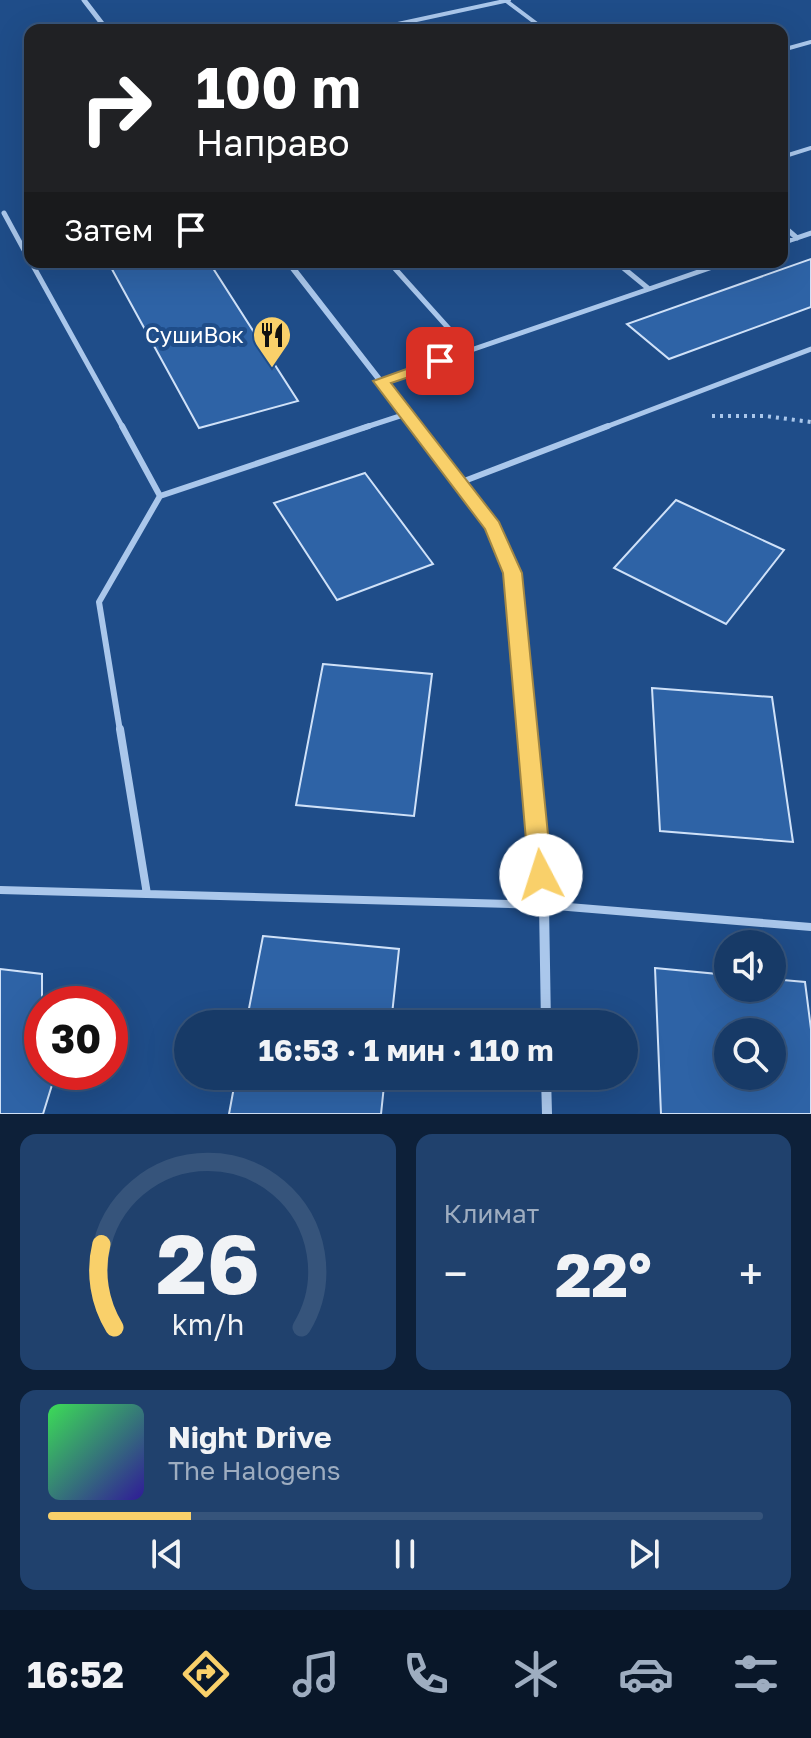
<!DOCTYPE html>
<html lang="ru">
<head>
<meta charset="utf-8">
<style>
	:root { --surface:#173a67; --page:#20416d; --text:#f1f3f6; --muted:#9eadc0; --line:#36547b; --accent:#f9d06a }
	body { margin:0; font-family:"Golos Text",sans-serif; background:var(--page); color:var(--text); height:100vh; display:flex; flex-direction:column; font-size:30px; white-space:nowrap }
	* { box-sizing:border-box; margin:0 }
	p { font-size:26px; color:var(--muted) }
	.icon { flex:none; width:44px; height:44px; fill:none; stroke:currentColor; stroke-width:2; stroke-linecap:round; stroke-linejoin:round }
	.map { position:relative; height:1114px; overflow:hidden }
	.drawer { display:flex; flex-direction:column; gap:20px; padding:20px; background:#0d2039; flex:1 }
	.drawer>* { flex:none }
	.hud { position:absolute; left:24px; top:24px; width:764px; height:244px; border-radius:16px; box-shadow:0 8px 32px #0002,0 0 0 2px var(--line); background:#202124; color:#fff; overflow:hidden }
	.buttons { position:absolute; left:714px; top:930px; display:grid; gap:16px }
	.buttons a { display:grid; place-items:center; width:72px; height:72px; border-radius:50%; background:var(--surface); box-shadow:0 8px 32px #0002,0 0 0 2px var(--line); font-size:40px }
	.speed { position:absolute; left:24px; top:986px; display:flex; gap:16px; font-size:40px; font-weight:700; text-align:center }
	.speed>* { display:grid; place-content:center; width:104px; height:104px; border-radius:50%; background:var(--surface); box-shadow:0 8px 32px #0002,0 0 0 2px var(--line); line-height:1 }
	.speed .limit { border:12px solid #d22; background:#fff; color:#111 }
	.pin { position:absolute; display:grid; place-items:center; width:68px; height:68px; color:#fff; margin:-34px; border-radius:16px; box-shadow:0 4px 12px #0006 }
	.me { position:absolute; width:88px; margin:-44px; rotate:355deg; stroke-linejoin:round; filter:drop-shadow(0 0 6px #0008) }
	.turn { display:flex; align-items:center; gap:28px; height:168px; padding:0 40px; font-size:36px }
	.turn .icon { width:104px; height:104px; stroke-width:2.5 }
	.turn b { display:block; font-size:56px; line-height:68px }
	.then { display:flex; align-items:center; height:76px; padding:0 40px; background:#0003; gap:16px; font-size:30px }
	.big { font-size:60px; font-weight:700; line-height:1.1 }
	.drawer .tile { flex:1; display:flex; flex-direction:column; justify-content:center; gap:12px; min-width:0; padding:0 28px; border-radius:16px; background:var(--page) }
	.drawer .dial { align-items:center; gap:0 }
	.dial svg { height:208px; overflow:visible; fill:none; stroke:var(--line); stroke-width:7; stroke-linecap:round; text-anchor:middle }
	.dial text { fill:var(--text); stroke:none }
	.song { display:flex; align-items:center; gap:24px }
	.cover { width:96px; height:96px; border-radius:12px; background:linear-gradient(135deg,hsl(130 70% 55%),hsl(250 70% 35%)) }
	.played { height:8px; border-radius:4px; background:linear-gradient(90deg,var(--accent) 20%,var(--line) 20%) }
	.keys { display:flex; justify-content:space-around; direction:ltr }
	.heat { display:flex; justify-content:space-between; align-items:center; font-size:44px; direction:ltr }
	.drawer .tiles { flex:1; display:grid; gap:20px; grid-template-columns:1fr 1fr }
	.tile:last-child { grid-column:span 2 }
	.trip { position:absolute; left:174px; top:1010px; width:464px; height:80px; border-radius:40px; background:var(--surface); box-shadow:0 8px 32px #0002,0 0 0 2px var(--line); font-weight:700; line-height:80px; text-align:center }
	.tabs { display:flex; height:128px; justify-content:space-around; align-items:center; background:#091729; color:var(--muted) }
	.tabs .icon { width:56px; height:56px }
	.tabs .selected { color:var(--accent) }
	.tabs b { font-size:36px; color:var(--text) }
	.map>svg:first-child { display:block }
	.building { fill:#2e63a6; stroke:#cfe1f8; stroke-width:2; fill-rule:evenodd }
	.lines { fill:none; stroke-linecap:round; stroke-linejoin:round }
	.path { stroke:#aac7eb; stroke-width:4; stroke-dasharray:3 5; stroke-linecap:butt }
	.service-far3 { stroke:#aac7eb; stroke-width:4 }
	.service-far2 { stroke:#aac7eb; stroke-width:5 }
	.service-far1 { stroke:#aac7eb; stroke-width:6 }
	.service { stroke:#aac7eb; stroke-width:8 }
	.minor-far3 { stroke:#aac7eb; stroke-width:5 }
	.minor-far2 { stroke:#aac7eb; stroke-width:6 }
	.minor-far1 { stroke:#aac7eb; stroke-width:8 }
	.minor { stroke:#aac7eb; stroke-width:10 }
	.route { fill:#f9d06a; stroke:#a28745; stroke-width:2 }
	.labels { text-anchor:middle; stroke-width:8; stroke-linejoin:round; paint-order:stroke }
	.poi-label { font-size:22px; fill:#fff; stroke:#1f4d89; text-anchor:end }
</style>
</head>
<body>
<div class="map">
<svg width="811" height="1114" viewBox="0 0 811 1114">
	<rect width="100%" height="100%" fill="#1f4d89"/>
	<path class="building" d="M 811,259 L 811,307 L 669,359 L 627,324 Z
		M 108,262 L 209,262 L 298,401 L 199,428 Z
		M 365,473 L 433,564 L 337,600 L 274,503 Z
		M 676,500 L 784,550 L 726,624 L 614,568 Z
		M 323,664 L 432,674 L 414,816 L 296,805 Z
		M 652,688 L 772,697 L 793,842 L 660,831 Z
		M 263,936 L 399,949 L 391,1024 L 246,1024 Z
		M 655,968 L 728,975 L 728,988 L 772,988 L 772,979 L 805,982 L 811,1029 L 811,1114 L 661,1114 ZM 728,1032 L 772,1032 L 772,1076 L 728,1076 Z
		M 0,969 L 42,974 L 42,1072 L 56,1072 L 43,1114 L 0,1114 Z
		M 236,1076 L 385,1076 L 381,1114 L 229,1114 Z"/>
	<g class="lines">
		<path class="path" d="M 712,416 L 765,416 L 811,422"/>
		<path class="service-far3" d="M 505,0 L 545,30
			M 370,30 L 509,0
			M 782,50 L 811,42
			M 782,157 L 811,148"/>
		<path class="service-far2" d="M 4,213 L 30,261
			M 782,225 L 797,238
			M 782,243 L 811,233
			M 31,262 L 123,428
			M 389,262 L 469,351
			M 649,289 L 727,262
			M 381,381 L 649,289 L 616,262
			M 363,428 L 406,414
			M 603,428 L 811,349"/>
		<path class="service-far1" d="M 122,426 L 160,496 L 369,426
			M 459,483 L 608,426
			M 120,731 L 99,602 L 160,496"/>
		<path class="service" d="M 120,729 L 147,894
			M 0,890 L 544,905 L 811,927"/>
		<path class="minor-far3" d="M 84,0 L 107,30"/>
		<path class="minor-far2" d="M 288,262 L 417,428"/>
		<path class="minor-far1" d="M 415,426 L 493,527 L 513,573 L 528,731"/>
		<path class="minor" d="M 528,729 L 544,905 L 546,1024
			M 546,1076 L 547,1114"/>
	</g>
	<path class="route" d="M 440,357 L 445,358 L 445,365 L 391,383 L 499,522 L 522,573 L 552,875 L 549,882 L 541,885 L 533,882 L 529,875 L 503,573 L 485,529 L 373,381 Z"/>
	<defs>
		<symbol id="restaurant-pin" viewBox="-11 -11 22 30"><path d="M0 17L-7.5 6A9.5 9.5 0 1 1 7.5 6Z" fill="#f9d06a" stroke="#1f4d89"/><path d="M-5-6h1v4h1v-4h1v4h1v-4h1v5L-1.5 .5V6h-2V.5L-5-1ZM5-6V6H3V1.5H1.5Q1.5-4 5-6Z" fill="#111"/></symbol>
	</defs>
	<g fill-rule="evenodd">
		<use href="#restaurant-pin" x="250" y="313" width="44" height="60"/>
	</g>
	<g class="labels">
		<g class="poi-label">
			<text x="244" y="343">СушиВок</text>
		</g>
	</g>
</svg>
<div class="buttons">
<a><svg class="icon" aria-label="sound" viewBox="0 0 24 24"><path d="M4 9h4l5-4v14l-5-4H4zM17 9q2 3 0 6"/></svg></a>
<a><svg class="icon" aria-label="search" viewBox="0 0 24 24"><circle cx="10" cy="10" r="6"/><path d="M15 15l6 6"/></svg></a>
</div>
<div class="speed"><div class="limit">30</div></div>
<div class="pin" style="left:440px;top:361px;background:#d93025"><svg class="icon" aria-label="arrive" viewBox="0 0 24 24"><path d="M6 21V4h12l-3 4 3 4H6"/></svg></div>
<svg class="me" style="left:541px;top:875px" viewBox="-20 -20 40 40"><circle r="19" fill="#fff"/><path d="M0-13L10 11 0 6-10 11z" fill="#f9d06a"/></svg>
<div class="trip">16:53 · 1 мин · 110 m</div>
<div class="hud">
<div class="turn"><svg class="icon" aria-label="right" viewBox="0 0 24 24"><path d="M7 20v-9h11M14 6l5 5-5 5"/></svg><div><b>100 m</b>Направо</div></div>
<div class="then">Затем<svg class="icon" aria-label="arrive" viewBox="0 0 24 24"><path d="M6 21V4h12l-3 4 3 4H6"/></svg></div>
</div>
</div>
<section class="drawer">
<div class="tiles">
<div class="tile dial"><svg viewBox="0 0 100 80">
<path d="M14 69A42 42 0 1 1 86 69"/>
<path d="M14 69A42 42 0 0 1 9 37" stroke="#f9d06a"/>
<text x="50" y="56" font-size="32" font-weight="700">26</text>
<text x="50" y="72" font-size="11">km/h</text>
</svg></div>
<div class="tile"><p>Климат</p>
<div class="heat"><a>−</a><b class="big">22°</b><a>+</a></div>
</div>
<div class="tile">
<div class="song"><i class="cover"></i><div><b>Night Drive</b><p>The Halogens</p></div></div>
<div class="played"></div>
<div class="keys"><svg class="icon" aria-label="previous" viewBox="0 0 24 24"><path d="M18 5L8 12l10 7zM5 5v14"/></svg><svg class="icon" aria-label="pause" viewBox="0 0 24 24"><path d="M8 5v14M16 5v14"/></svg><svg class="icon" aria-label="next" viewBox="0 0 24 24"><path d="M6 5l10 7-10 7zM19 5v14"/></svg></div>
</div>
</div>
</section>
<nav class="tabs">
<b>16:52</b>
<svg class="icon selected" aria-label="directions" viewBox="0 0 24 24"><path d="M12 3l9 9-9 9-9-9zM9 14v-3h6M13 9l2 2-2 2"/></svg>
<svg class="icon" aria-label="music" viewBox="0 0 24 24"><path d="M9 18V5l10-2v13"/><circle cx="6" cy="18" r="3"/><circle cx="16" cy="16" r="3"/></svg>
<svg class="icon" aria-label="phone" viewBox="0 0 24 24"><path d="M5 4h4l2 5-3 2q2 4 5 5l2-3 5 2v4C11 20 4 13 5 4z"/></svg>
<svg class="icon" aria-label="climate" viewBox="0 0 24 24"><path d="M12 3v18M4 7l16 10M4 17L20 7"/></svg>
<svg class="icon" aria-label="car" viewBox="0 0 24 24"><path d="M5 17H2v-5l4-1 3-4h7l3 4 3 1v5h-3M9 17h6M6 11h13"/><circle cx="7" cy="17" r="2"/><circle cx="17" cy="17" r="2"/></svg>
<svg class="icon" aria-label="filters" viewBox="0 0 24 24"><path d="M4 7h16M4 17h16"/><circle cx="9" cy="7" r="2"/><circle cx="15" cy="17" r="2"/></svg>
</nav>
</body>
</html>
